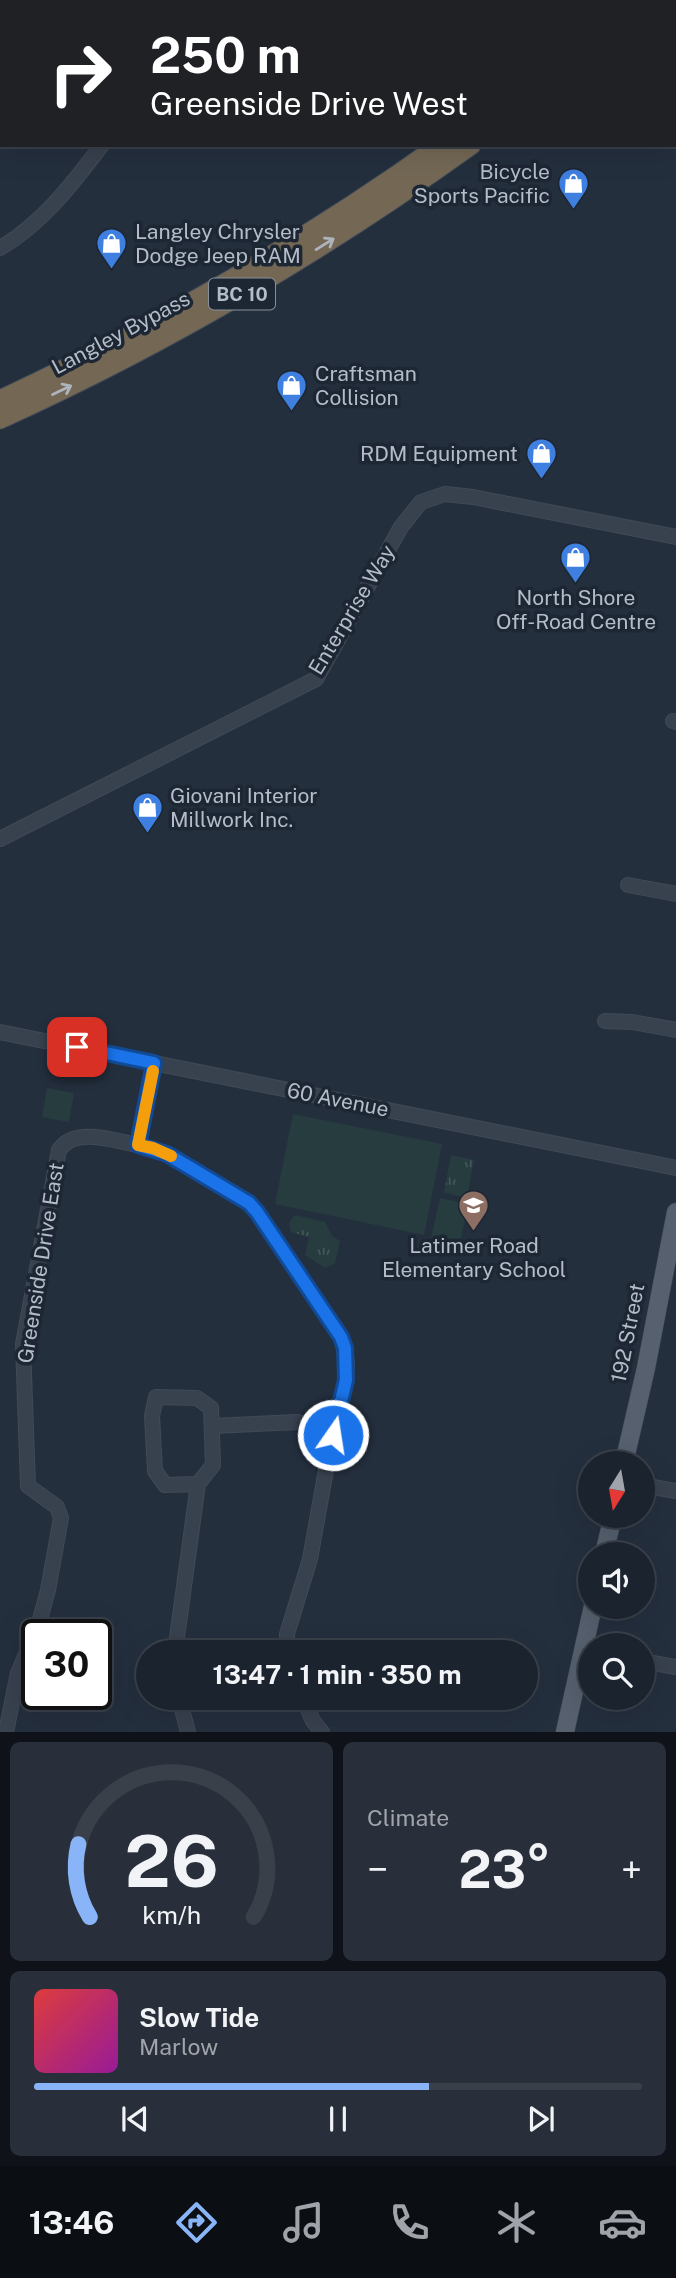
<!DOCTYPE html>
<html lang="en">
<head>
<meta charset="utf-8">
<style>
	:root { --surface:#1b232e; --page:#282f3a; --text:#f1f3f6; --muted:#a0a4aa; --line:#39404a; --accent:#8ab4f8 }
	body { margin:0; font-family:"Public Sans",sans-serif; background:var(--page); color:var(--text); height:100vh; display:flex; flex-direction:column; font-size:26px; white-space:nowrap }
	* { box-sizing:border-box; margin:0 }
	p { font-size:23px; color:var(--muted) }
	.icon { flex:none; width:38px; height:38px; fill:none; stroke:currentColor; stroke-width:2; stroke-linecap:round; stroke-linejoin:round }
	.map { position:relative; height:1732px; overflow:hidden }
	.side { display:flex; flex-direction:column; gap:10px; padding:10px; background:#0f1319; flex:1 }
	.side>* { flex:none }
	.top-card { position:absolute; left:0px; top:0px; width:677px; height:147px; box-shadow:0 7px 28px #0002,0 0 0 2px var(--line); background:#202124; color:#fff; overflow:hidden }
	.needle { width:46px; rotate:191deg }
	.fabs { position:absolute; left:578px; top:1451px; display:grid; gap:14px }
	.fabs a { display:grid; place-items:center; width:77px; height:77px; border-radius:50%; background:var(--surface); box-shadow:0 7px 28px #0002,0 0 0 2px var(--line); font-size:35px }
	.speed { position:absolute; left:21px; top:1619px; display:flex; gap:14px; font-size:35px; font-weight:700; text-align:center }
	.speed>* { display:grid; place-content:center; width:91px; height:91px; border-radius:50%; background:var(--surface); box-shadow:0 7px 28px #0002,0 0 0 2px var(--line); line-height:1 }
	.speed .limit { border:4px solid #111; border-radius:10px; background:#fff; color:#111 }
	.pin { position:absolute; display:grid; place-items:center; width:60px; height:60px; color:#fff; margin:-30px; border-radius:14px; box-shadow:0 4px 10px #0006 }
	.me { position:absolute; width:77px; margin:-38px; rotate:13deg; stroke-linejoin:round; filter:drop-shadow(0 0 5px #0008) }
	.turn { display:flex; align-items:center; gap:24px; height:147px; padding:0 35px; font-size:32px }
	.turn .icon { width:91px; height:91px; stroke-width:2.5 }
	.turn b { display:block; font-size:49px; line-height:60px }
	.big { font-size:52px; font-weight:700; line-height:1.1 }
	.side .tile { flex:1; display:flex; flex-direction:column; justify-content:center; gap:10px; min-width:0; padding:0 24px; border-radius:10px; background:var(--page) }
	.side .dial { align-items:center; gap:0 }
	.dial svg { height:182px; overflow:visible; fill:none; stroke:var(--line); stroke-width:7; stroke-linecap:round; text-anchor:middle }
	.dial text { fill:var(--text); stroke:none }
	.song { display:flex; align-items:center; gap:21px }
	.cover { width:84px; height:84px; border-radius:10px; background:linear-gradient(135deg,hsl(0 70% 55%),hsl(300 70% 35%)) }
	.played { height:7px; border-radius:4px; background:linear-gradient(90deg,var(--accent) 65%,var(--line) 65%) }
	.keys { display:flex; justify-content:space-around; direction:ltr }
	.heat { display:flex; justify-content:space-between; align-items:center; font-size:38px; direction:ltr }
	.side .tiles { flex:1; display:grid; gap:10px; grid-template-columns:1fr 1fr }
	.tile:last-child { grid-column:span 2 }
	.trip { position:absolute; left:136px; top:1640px; width:402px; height:70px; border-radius:35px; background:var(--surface); box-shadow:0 7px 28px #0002,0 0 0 2px var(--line); font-weight:700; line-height:70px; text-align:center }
	.tab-bar { display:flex; height:112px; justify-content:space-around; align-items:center; background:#0b0e12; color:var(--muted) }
	.tab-bar .icon { width:49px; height:49px }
	.tab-bar .active { color:var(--accent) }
	.tab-bar b { font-size:32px; color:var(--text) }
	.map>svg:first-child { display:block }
	.green { fill:#263c3f }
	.park { fill:url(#park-tufts) }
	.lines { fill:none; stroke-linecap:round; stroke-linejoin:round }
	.stream { stroke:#17263c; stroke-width:3.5 }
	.minor-casing { stroke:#414a57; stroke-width:16 }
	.major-casing { stroke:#414a57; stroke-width:19 }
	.highway-casing { stroke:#434c59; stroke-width:21 }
	.minor { stroke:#38414e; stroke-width:14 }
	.major { stroke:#56606e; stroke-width:18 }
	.highway { stroke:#746855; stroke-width:19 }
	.oneway { stroke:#aeb4bd }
	.route-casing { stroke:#114b97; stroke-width:18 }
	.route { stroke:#1a73e8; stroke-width:12 }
	.slow { stroke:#f59e0b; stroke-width:12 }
	.labels { text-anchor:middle; stroke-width:7; stroke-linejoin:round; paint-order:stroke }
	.shield { fill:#1d2633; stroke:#878f9c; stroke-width:2 }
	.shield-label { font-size:19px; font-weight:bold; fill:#b4bcc9 }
	.poi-label { font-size:21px; fill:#b4bcc9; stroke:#1d2633; text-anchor:start }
	.street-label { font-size:21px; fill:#b4bcc9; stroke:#1d2633 }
</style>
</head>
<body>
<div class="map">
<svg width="676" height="1732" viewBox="0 0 676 1732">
	<defs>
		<pattern id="park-tufts" width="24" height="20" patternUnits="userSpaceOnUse" patternTransform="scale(1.75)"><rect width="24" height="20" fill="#263c3f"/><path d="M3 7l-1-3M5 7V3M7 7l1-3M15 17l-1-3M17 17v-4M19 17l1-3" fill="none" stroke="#435659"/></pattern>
	</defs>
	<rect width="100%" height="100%" fill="#242f3e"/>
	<path class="green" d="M 47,1088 L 74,1093 L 69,1122 L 42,1117 Z
		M 293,1114 L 442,1144 L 424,1235 L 275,1204 Z
		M 440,1198 L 468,1204 L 460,1244 L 431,1238 Z"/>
	<path class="park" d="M 451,1155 L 474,1160 L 467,1197 L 444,1193 Z
		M 295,1215 L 325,1222 L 332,1236 L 340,1241 L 335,1263 L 325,1268 L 305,1255 L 309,1237 L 291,1232 L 289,1223 Z"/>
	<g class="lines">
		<path class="stream" d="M 596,2 L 599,0"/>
		<defs>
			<path id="minor" d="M 161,2 L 161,0
				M 0,248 C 42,224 73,183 102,145
				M 673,721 L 676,722
				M 0,839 L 316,679 L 401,527 L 421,502 L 445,494 L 473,497 L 676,537
				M 628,885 L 676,894
				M 605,1021 L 632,1022 L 676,1030
				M 0,1032 L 676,1168
				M 154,1063 L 138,1145 L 167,1154 L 249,1203 L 257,1212 L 341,1337 L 347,1362 L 346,1380 L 328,1459 L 310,1559 L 287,1634 L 287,1652
				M 212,1426 L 298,1422
				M 642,1485 L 676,1491
				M 175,1652 L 198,1484 L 213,1465 L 211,1408 L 197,1398 L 156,1397 L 152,1416 L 155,1471 L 165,1485 L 198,1484
				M 642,1661 L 676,1667
				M 179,1698 L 188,1732
				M 303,1698 L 313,1721 L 322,1732
				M 6,1732 L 18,1673 L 38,1627 L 48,1590 L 61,1518 L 57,1507 L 28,1486 L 23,1344 L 59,1150 C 75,1126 114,1141 138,1145"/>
			<path id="major" d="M 624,1463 L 646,1368 L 676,1212
				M 604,1554 L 613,1516
				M 565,1732 L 593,1606"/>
			<path id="highway" d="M 637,2 L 637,0
				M 652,2 L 656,0
				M 0,400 C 154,328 302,244 440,145
				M 0,419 C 166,344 323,251 471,145"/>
		</defs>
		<use href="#minor" class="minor-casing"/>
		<use href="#major" class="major-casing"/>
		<use href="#highway" class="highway-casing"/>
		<use href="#minor" class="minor"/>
		<use href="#major" class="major"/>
		<use href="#highway" class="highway"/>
	</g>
	<defs><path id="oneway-shaft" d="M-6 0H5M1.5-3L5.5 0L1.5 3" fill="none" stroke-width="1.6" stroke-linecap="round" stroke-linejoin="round" transform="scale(1.75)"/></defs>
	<g class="oneway">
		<use href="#oneway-shaft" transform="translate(325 244) rotate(-32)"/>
		<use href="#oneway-shaft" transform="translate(62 390) rotate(-26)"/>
	</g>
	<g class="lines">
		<defs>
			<path id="route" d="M 77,1047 L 154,1063 L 138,1145 L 167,1154 L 249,1203 L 257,1212 L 341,1337 L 345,1348 L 346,1380 L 333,1435"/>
		</defs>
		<use href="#route" class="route-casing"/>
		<use href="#route" class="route"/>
		<path class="slow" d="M 153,1071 L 138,1145 L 153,1148 L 171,1156"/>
	</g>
	<defs>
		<symbol id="shop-pin" viewBox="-11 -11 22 30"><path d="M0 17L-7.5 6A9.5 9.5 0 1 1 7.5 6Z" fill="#3f7fe0" stroke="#1d2633"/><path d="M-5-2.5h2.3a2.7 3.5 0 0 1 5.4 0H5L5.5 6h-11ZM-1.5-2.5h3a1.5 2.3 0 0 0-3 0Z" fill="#fff"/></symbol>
		<symbol id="school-pin" viewBox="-11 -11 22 30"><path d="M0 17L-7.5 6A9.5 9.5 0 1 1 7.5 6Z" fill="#8d6e63" stroke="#1d2633"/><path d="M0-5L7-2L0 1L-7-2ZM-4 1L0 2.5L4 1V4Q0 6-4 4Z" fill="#fff"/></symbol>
	</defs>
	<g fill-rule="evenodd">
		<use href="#shop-pin" x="556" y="166" width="35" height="47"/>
		<use href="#shop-pin" x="94" y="226" width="35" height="47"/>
		<use href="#shop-pin" x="274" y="368" width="35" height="47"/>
		<use href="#shop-pin" x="524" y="436" width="35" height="47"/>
		<use href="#shop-pin" x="558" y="540" width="35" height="47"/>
		<use href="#shop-pin" x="130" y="790" width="35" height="47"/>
		<use href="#school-pin" x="456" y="1188" width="35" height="47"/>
	</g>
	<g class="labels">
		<rect class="shield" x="209" y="278.5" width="66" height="31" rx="5"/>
		<g class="shield-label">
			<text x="242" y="301">BC 10</text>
		</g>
		<g class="poi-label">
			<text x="550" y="179" text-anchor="end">Bicycle<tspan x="550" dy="24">Sports Pacific</tspan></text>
			<text x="135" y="239">Langley Chrysler<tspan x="135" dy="24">Dodge Jeep RAM</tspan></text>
			<text x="315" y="381">Craftsman<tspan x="315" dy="24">Collision</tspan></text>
			<text x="518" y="461" text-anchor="end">RDM Equipment</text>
			<text x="576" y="605" text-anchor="middle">North Shore<tspan x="576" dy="24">Off-Road Centre</tspan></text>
			<text x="170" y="803">Giovani Interior<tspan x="170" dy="24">Millwork Inc.</tspan></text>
			<text x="474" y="1253" text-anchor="middle">Latimer Road<tspan x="474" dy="24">Elementary School</tspan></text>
		</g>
		<g class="street-label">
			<text transform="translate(121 333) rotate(-28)" y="7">Langley Bypass</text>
			<text transform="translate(352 610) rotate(-59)" y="7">Enterprise Way</text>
			<text transform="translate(338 1100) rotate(11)" y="7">60 Avenue</text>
			<text transform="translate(41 1263) rotate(-81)" y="7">Greenside Drive East</text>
			<text transform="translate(628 1333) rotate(-79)" y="7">192 Street</text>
		</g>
	</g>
</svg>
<div class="fabs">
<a><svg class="needle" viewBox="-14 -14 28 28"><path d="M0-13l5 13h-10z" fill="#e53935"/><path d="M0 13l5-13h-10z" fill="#a0a4aa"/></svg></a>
<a><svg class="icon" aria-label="sound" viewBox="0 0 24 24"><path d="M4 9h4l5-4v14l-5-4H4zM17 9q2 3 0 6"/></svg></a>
<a><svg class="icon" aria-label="search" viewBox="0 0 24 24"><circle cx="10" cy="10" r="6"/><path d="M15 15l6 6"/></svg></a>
</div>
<div class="speed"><div class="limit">30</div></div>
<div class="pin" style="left:77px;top:1047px;background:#d93025"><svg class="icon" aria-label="arrive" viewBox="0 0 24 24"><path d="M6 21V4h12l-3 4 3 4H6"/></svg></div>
<svg class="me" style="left:333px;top:1435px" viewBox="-20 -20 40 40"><circle r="17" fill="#1a73e8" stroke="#fff" stroke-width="3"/><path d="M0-11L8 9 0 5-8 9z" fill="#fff"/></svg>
<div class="trip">13:47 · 1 min · 350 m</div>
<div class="top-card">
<div class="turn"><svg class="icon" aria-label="right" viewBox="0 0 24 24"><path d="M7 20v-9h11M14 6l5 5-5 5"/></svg><div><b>250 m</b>Greenside Drive West</div></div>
</div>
</div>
<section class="side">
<div class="tiles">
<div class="tile dial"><svg viewBox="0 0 100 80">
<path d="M14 69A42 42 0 1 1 86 69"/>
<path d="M14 69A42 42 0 0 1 9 37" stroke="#8ab4f8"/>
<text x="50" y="56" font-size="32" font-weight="700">26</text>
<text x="50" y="72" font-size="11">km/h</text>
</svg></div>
<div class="tile"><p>Climate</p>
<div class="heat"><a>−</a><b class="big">23°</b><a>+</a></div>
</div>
<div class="tile">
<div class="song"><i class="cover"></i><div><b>Slow Tide</b><p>Marlow</p></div></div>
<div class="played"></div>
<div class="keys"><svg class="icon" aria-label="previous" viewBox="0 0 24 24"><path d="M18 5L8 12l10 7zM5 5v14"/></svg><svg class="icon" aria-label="pause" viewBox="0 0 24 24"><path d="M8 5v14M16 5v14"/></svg><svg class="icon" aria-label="next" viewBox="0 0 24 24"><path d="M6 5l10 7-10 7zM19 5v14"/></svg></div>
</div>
</div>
</section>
<nav class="tab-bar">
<b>13:46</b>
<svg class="icon active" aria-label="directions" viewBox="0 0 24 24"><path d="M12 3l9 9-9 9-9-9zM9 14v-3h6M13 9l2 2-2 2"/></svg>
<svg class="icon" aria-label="music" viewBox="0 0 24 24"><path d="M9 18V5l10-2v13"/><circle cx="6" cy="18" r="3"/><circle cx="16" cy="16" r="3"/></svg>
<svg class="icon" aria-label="phone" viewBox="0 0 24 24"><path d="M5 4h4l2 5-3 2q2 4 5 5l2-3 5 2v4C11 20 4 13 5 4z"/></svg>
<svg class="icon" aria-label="climate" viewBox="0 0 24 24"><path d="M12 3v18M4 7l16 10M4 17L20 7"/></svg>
<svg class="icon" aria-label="car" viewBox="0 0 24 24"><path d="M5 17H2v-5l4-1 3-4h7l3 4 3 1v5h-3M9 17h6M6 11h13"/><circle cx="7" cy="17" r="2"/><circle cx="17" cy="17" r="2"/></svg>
</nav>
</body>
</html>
